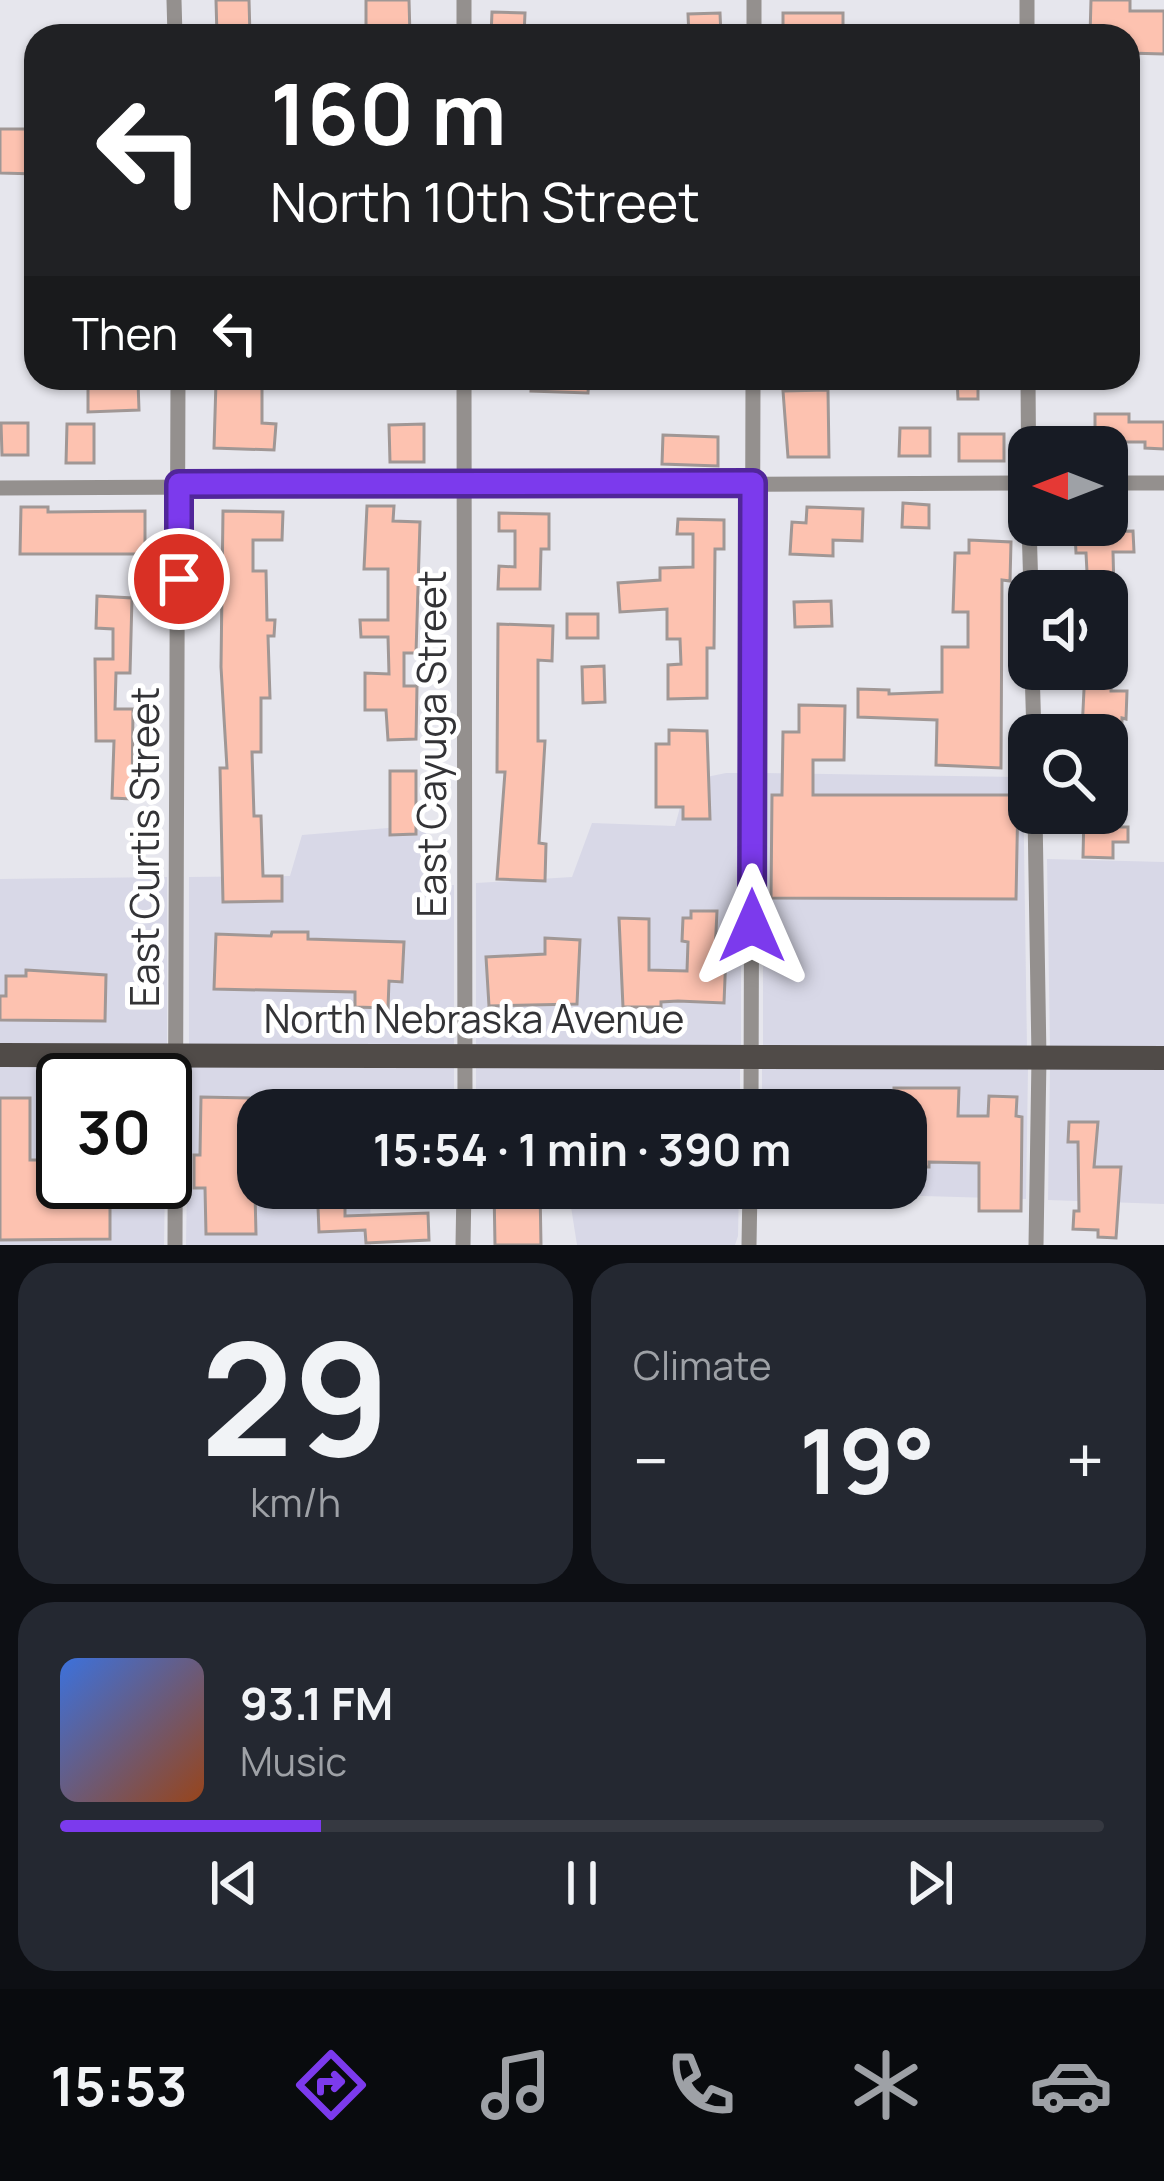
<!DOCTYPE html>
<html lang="en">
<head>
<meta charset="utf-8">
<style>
	:root { --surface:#171b24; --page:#242831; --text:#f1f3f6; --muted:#9ea1a6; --line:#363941; --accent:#7c3aed }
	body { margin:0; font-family:Manrope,sans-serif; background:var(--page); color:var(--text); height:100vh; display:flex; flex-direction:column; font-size:45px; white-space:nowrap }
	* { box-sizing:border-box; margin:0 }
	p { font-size:39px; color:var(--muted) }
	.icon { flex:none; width:66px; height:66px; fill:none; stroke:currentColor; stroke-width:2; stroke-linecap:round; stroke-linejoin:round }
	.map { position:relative; height:1245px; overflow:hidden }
	.drawer { display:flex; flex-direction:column; gap:18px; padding:18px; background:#0d0f14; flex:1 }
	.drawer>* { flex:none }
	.top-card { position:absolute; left:24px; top:24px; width:1116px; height:366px; border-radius:36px; box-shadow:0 3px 9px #0004; background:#202124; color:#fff; overflow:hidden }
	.needle { width:78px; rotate:270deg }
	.fabs { position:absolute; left:1008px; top:426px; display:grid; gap:24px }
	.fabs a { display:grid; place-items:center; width:120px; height:120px; border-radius:24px; background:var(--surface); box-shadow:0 3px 9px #0004; font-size:60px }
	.speed { position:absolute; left:36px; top:1053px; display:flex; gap:24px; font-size:60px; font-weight:700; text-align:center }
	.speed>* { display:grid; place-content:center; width:156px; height:156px; border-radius:50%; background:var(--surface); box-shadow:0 3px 9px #0004; line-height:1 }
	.speed .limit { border:6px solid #111; border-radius:18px; background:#fff; color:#111 }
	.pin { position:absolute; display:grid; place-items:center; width:102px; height:102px; color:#fff; margin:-51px; border:6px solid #fff; border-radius:50%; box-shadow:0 3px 12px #0007 }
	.me { position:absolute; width:132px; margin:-66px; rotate:0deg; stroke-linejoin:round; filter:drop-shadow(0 0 9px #0008) }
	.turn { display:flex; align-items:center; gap:42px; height:252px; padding:0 48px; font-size:54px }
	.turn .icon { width:156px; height:156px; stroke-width:2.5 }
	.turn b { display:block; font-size:84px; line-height:102px }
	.then { display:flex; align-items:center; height:114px; padding:0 48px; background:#0003; gap:24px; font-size:45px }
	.big { font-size:90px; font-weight:700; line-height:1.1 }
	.drawer .tile { flex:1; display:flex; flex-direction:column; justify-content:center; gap:18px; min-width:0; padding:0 42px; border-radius:36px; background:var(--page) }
	.drawer .dial { align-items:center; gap:0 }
	.dial b { font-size:156px; line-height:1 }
	.song { display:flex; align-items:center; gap:36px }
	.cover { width:144px; height:144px; border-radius:18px; background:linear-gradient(135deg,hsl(220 70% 55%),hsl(20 70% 35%)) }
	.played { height:12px; border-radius:6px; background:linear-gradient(90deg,var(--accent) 25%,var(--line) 25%) }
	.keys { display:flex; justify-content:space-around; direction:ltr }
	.heat { display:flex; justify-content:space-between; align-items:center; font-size:66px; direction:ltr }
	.drawer .tiles { flex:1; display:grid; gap:18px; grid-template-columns:1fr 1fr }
	.tile:last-child { grid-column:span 2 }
	.trip { position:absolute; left:237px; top:1089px; width:690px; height:120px; border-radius:36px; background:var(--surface); box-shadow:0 3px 9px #0004; font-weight:700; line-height:120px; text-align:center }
	.tab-bar { display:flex; height:192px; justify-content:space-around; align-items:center; background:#090b0e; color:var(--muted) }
	.tab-bar .icon { width:84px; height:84px }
	.tab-bar .selected { color:var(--accent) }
	.tab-bar b { font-size:54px; color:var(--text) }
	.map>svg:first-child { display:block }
	.built { fill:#d8d8e7 }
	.building { fill:#fdc2b0; stroke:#a09795; stroke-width:3 }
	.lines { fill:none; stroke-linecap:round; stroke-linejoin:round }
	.minor { stroke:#94908e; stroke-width:15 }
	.primary { stroke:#504b48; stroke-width:24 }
	.route-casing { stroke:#51269a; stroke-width:30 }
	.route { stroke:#7c3aed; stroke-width:21 }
	.labels { text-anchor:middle; stroke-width:10; stroke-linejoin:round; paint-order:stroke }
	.street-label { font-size:39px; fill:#333336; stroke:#fff }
</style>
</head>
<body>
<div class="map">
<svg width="1164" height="1245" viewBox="0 0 1164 1245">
	<rect width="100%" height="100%" fill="#e6e6ed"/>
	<path class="built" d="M 726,773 L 741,773 L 741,1045 L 476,1045 L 476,883 L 572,877 L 592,823 L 675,826 L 687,781 Z
		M 763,773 L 1023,777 L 1027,1048 L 763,1046 Z
		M 425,825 L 430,886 L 454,885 L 454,1045 L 189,1046 L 189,877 L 290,876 L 302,835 Z
		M 1047,859 L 1164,862 L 1164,1048 L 1050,1048 Z
		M 167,877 L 167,1046 L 0,1046 L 0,879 Z
		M 0,1065 L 167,1065 L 165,1175 L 165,1080 L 63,1080 L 63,1182 L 165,1182 L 164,1245 L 0,1245 Z
		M 189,1065 L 454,1065 L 454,1110 L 258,1110 L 258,1188 L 415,1188 L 370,1194 L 371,1245 L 186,1245 Z
		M 476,1065 L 740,1065 L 740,1110 L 476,1110 Z
		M 762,1065 L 1028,1068 L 1026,1199 L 820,1193 L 761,1207 L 761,1188 L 906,1188 L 906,1110 L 762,1110 Z
		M 1164,1067 L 1164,1204 L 1048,1200 L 1050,1068 Z
		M 568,1188 L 739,1188 L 738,1236 L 735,1245 L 577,1245 Z"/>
	<path class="building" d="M 216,0 L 249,0 L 250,36 L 217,36 Z
		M 366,0 L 409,0 L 410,36 L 366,36 Z
		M 1091,0 L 1130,0 L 1130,11 L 1164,11 L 1164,54 L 1128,53 L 1128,36 L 1090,36 Z
		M 492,12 L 525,13 L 524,36 L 491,36 Z
		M 720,13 L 721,36 L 689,36 L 688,14 Z
		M 783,13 L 843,13 L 843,36 L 783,36 Z
		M 0,129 L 36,129 L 36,174 L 0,173 Z
		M 532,378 L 589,378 L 588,393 L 531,391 Z
		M 957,378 L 978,378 L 978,399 L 958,399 Z
		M 138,382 L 139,410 L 88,412 L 88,384 Z
		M 216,382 L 262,382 L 262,423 L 276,424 L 274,450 L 214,448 Z
		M 828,390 L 829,457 L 788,457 L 783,391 Z
		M 1095,414 L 1129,414 L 1129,422 L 1164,422 L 1164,449 L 1145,448 L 1145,442 L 1095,442 Z
		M 1,423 L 28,423 L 28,455 L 2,455 Z
		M 67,424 L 94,424 L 94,463 L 66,463 Z
		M 424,424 L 424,462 L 390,462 L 389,425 Z
		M 900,428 L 930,428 L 930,456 L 899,456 Z
		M 959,434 L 1004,434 L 1004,461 L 959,461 Z
		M 663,435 L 718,437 L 718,466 L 662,464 Z
		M 903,503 L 929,505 L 929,528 L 902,527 Z
		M 367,506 L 394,506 L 393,521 L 420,522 L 416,653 L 404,653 L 404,686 L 417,686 L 416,739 L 388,740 L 386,710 L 365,710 L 365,673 L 389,674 L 388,637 L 361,637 L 360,620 L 388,620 L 388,569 L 364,569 Z
		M 21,507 L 48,507 L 48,512 L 145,511 L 145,554 L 20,554 Z
		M 807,507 L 863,509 L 862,541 L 833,540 L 833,556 L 790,554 L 792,522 L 806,523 Z
		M 223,511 L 283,512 L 282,540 L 253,540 L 253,571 L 266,571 L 267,620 L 275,620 L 274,636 L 268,636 L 270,698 L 261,698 L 261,752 L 252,752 L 254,816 L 261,816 L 263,876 L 282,876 L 282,901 L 223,902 L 220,768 L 227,768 L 221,667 Z
		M 499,513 L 549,514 L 549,549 L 541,549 L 540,589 L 498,589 L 499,566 L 515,567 L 515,531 L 499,531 Z
		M 678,519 L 724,520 L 724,549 L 715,549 L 714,648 L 707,648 L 707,698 L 668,699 L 668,665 L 681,664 L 680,639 L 667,639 L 667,609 L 620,612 L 618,583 L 660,580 L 660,568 L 693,567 L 693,534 L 677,534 Z
		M 1133,531 L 1134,552 L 1113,552 L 1114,591 L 1088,591 L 1086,553 L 1076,553 L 1075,532 Z
		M 969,540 L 1011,542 L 1010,581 L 1002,580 L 1001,768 L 936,765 L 937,720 L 858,717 L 858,689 L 889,690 L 889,694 L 942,692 L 942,647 L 968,647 L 968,612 L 953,612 L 955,553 L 969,553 Z
		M 97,596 L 132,598 L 130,673 L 116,673 L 115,709 L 133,709 L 132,799 L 112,798 L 114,741 L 96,741 L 95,659 L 113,659 L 113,629 L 96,628 Z
		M 831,601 L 832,626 L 795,627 L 794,602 Z
		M 567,614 L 598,614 L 598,638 L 567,638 Z
		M 498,624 L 553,626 L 552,661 L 538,660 L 538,741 L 545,741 L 539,843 L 546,844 L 545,881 L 497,879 L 505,772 L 497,772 Z
		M 1107,627 L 1126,627 L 1126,654 L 1107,653 Z
		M 604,666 L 605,702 L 583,703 L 582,667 Z
		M 1085,669 L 1111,669 L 1111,691 L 1127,691 L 1126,719 L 1122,718 L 1121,805 L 1107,805 L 1107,732 L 1082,731 Z
		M 799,705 L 845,706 L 844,760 L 813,760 L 813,795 L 1018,795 L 1016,899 L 771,898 L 772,795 L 782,795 L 783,732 L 799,732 Z
		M 669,730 L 707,731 L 710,819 L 683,819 L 683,807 L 656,807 L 656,744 L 669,744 Z
		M 390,771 L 416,771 L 416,834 L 390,835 Z
		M 1084,813 L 1121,813 L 1121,827 L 1128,827 L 1128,842 L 1113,842 L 1113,858 L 1083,857 Z
		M 691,911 L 717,911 L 715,953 L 726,953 L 724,1003 L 678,1001 L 661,1002 L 661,1007 L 623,1007 L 619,918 L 649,919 L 649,970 L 687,971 L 688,942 L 682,941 L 683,918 L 691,918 Z
		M 272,932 L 308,932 L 308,939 L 404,942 L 402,982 L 389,981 L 388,1008 L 355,1007 L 355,992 L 214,989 L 216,934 L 271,936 Z
		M 545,938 L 580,940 L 577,1004 L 489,1006 L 486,957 L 545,954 Z
		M 26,970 L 106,975 L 105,1021 L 0,1020 L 0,996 L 6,996 L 6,976 L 26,976 Z
		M 894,1088 L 959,1088 L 958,1116 L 988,1116 L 989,1096 L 1017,1097 L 1016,1116 L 1022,1117 L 1021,1211 L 979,1211 L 979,1163 L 929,1162 L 929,1167 L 908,1167 L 906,1110 L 894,1110 Z
		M 201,1097 L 249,1098 L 249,1193 L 255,1193 L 256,1234 L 206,1234 L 205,1188 L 194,1188 L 194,1155 L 200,1155 Z
		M 0,1098 L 30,1098 L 30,1160 L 63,1160 L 63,1182 L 146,1182 L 147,1197 L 110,1199 L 110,1239 L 0,1240 Z
		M 1069,1122 L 1098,1122 L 1094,1167 L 1121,1167 L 1116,1238 L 1098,1237 L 1098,1230 L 1073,1229 L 1074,1211 L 1079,1211 L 1078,1142 L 1068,1142 Z
		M 494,1188 L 540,1188 L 541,1245 L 495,1245 Z
		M 786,1188 L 813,1188 L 813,1207 L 786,1207 Z
		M 345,1205 L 345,1216 L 428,1213 L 429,1240 L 366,1243 L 365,1230 L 319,1232 L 318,1207 Z"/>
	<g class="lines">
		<path class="minor" d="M 174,0 L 175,36
			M 464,0 L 464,36
			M 1027,0 L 1027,36
			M 754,36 L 754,0
			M 464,378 L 465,1110
			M 1028,378 L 1029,512
			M 1107,483 L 1164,483
			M 0,488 L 1029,483
			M 1029,525 L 1031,591
			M 1032,669 L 1034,735
			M 1035,813 L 1039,1058 L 1036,1245
			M 751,1110 L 753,378
			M 175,1245 L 178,378
			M 463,1245 L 464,1188
			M 749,1245 L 750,1188"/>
		<path class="primary" d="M 0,1055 L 1164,1058"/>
	</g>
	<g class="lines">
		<defs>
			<path id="route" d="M 179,579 L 179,484 L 753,483 L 752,926"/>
		</defs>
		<use href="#route" class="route-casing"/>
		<use href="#route" class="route"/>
	</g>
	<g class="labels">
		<g class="street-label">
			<text transform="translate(432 744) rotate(-90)" y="14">East Cayuga Street</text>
			<text transform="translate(145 847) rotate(-90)" y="14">East Curtis Street</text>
			<text x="474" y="1033">North Nebraska Avenue</text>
		</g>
	</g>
</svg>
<div class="fabs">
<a><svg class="needle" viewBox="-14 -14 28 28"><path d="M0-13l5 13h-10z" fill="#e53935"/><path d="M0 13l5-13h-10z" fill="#9ea1a6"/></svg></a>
<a><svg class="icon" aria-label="sound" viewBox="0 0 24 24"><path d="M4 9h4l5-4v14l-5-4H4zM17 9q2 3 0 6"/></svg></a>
<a><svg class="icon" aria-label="search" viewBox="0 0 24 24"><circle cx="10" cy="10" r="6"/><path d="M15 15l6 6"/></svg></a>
</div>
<div class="speed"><div class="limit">30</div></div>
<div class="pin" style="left:179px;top:579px;background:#d93025"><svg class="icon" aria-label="arrive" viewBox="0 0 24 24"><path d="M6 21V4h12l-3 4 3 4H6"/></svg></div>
<svg class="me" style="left:752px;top:926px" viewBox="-20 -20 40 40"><path d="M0-17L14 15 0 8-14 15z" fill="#7c3aed" stroke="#fff" stroke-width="4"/></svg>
<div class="trip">15:54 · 1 min · 390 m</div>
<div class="top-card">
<div class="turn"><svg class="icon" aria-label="left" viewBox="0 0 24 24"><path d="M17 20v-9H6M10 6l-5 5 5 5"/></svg><div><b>160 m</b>North 10th Street</div></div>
<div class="then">Then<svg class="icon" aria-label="left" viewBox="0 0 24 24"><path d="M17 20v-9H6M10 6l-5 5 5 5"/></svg></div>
</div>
</div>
<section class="drawer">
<div class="tiles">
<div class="tile dial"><b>29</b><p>km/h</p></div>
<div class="tile"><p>Climate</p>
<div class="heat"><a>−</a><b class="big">19°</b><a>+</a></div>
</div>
<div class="tile">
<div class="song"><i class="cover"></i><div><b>93.1 FM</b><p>Music</p></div></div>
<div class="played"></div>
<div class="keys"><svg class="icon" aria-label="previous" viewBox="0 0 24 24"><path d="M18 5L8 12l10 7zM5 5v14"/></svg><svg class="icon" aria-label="pause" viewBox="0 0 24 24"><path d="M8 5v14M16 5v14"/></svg><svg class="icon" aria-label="next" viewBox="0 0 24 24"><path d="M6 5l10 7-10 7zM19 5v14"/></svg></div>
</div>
</div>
</section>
<nav class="tab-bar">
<b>15:53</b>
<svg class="icon selected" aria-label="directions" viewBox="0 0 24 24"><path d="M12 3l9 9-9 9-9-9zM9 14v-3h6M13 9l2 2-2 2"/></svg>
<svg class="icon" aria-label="music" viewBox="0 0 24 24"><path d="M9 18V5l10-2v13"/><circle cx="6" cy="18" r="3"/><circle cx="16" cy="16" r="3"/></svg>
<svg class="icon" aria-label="phone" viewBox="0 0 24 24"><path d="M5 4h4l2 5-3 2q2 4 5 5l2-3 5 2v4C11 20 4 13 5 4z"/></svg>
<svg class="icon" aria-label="climate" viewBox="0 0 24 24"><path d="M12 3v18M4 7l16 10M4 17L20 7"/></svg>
<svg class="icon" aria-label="car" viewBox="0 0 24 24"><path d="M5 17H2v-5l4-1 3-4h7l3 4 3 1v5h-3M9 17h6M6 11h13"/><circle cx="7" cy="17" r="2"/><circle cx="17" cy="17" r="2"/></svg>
</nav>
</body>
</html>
